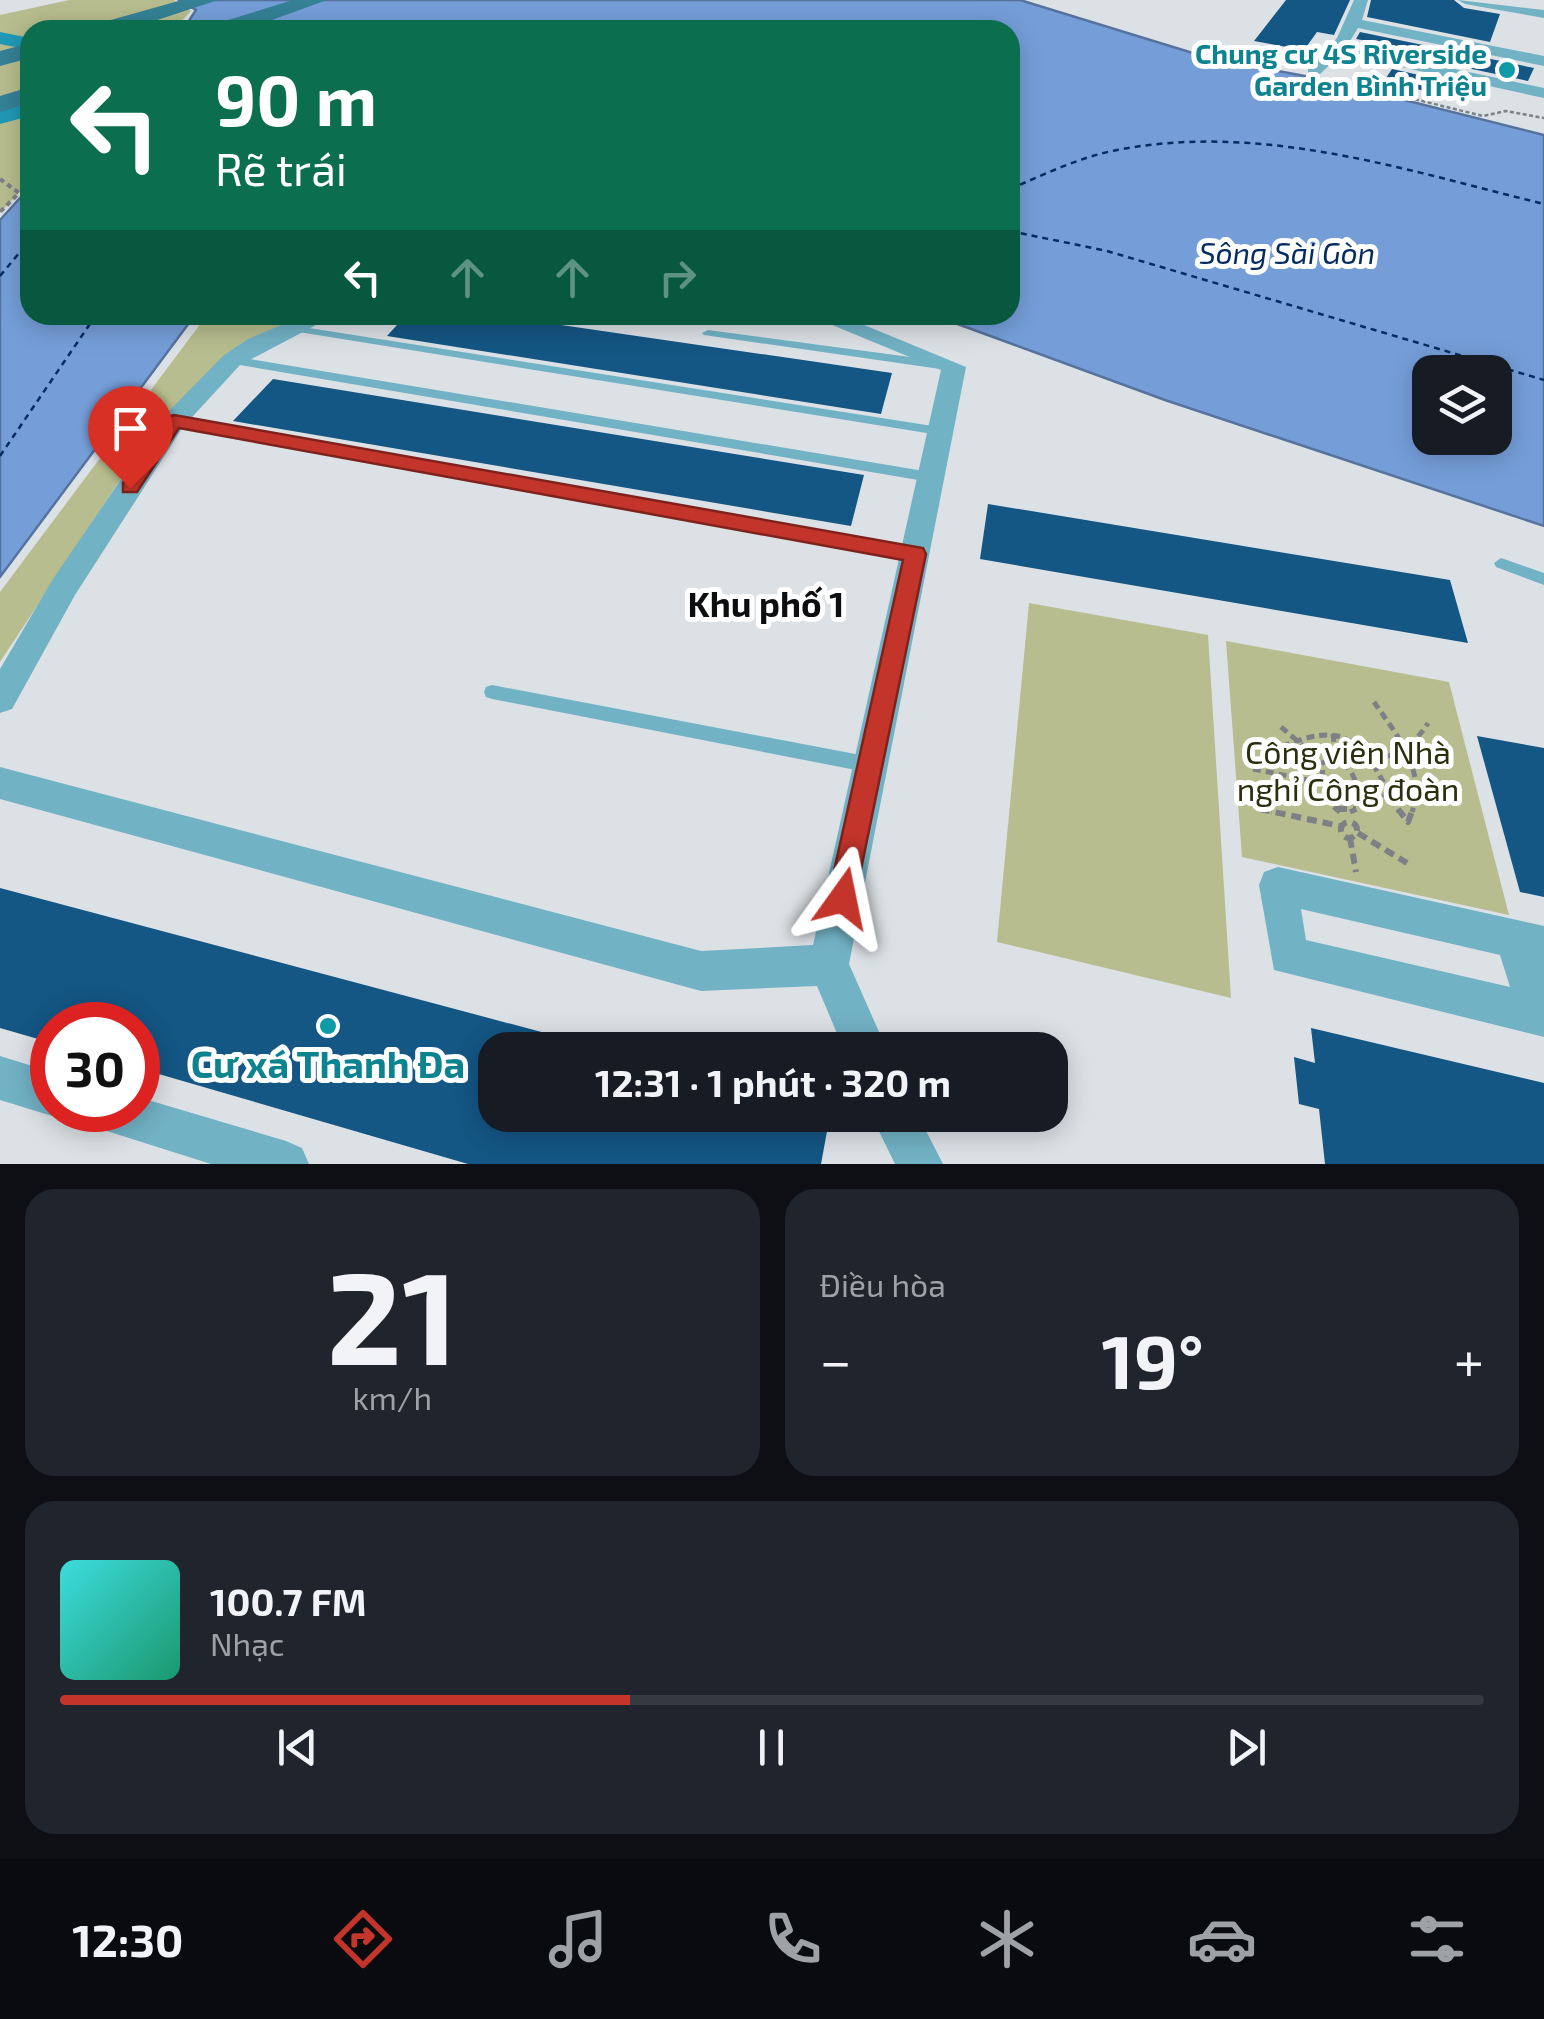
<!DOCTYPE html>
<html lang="vi">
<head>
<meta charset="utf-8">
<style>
	:root { --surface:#171b24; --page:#20242c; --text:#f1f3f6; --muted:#9ea1a6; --line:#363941; --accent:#c3352b }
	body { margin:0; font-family:"Exo 2",sans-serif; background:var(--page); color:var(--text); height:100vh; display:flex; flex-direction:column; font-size:38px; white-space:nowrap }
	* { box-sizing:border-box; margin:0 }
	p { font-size:32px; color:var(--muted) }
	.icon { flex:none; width:55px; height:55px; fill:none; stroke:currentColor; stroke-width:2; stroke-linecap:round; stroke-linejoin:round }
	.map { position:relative; height:1164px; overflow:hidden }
	.drawer { display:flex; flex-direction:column; gap:25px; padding:25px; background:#0d0f14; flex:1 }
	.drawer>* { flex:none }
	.hud { position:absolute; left:20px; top:20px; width:1000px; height:305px; border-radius:30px; box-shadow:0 5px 25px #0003; background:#0b6e4f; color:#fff; overflow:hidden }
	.controls { position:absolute; left:1412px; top:355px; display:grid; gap:20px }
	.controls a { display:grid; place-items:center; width:100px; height:100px; border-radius:20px; background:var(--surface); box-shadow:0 5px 25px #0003; font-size:50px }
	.speed { position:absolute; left:30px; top:1002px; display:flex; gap:20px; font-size:50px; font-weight:700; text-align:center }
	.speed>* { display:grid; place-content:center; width:130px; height:130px; border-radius:50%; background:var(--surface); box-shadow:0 5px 25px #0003; line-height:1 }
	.speed .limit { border:15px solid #d22; background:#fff; color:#111 }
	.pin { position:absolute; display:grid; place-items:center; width:85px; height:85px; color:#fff; margin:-102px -42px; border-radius:50% 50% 50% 0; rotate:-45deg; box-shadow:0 0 10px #0007 }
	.pin .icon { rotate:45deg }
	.me { position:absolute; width:110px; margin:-55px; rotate:12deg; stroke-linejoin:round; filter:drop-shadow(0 0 8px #0008) }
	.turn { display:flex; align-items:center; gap:35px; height:210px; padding:0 30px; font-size:45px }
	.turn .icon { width:130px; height:130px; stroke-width:2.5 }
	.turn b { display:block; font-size:70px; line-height:85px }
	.lanes { display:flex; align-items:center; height:95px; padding:0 30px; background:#0003; justify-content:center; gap:50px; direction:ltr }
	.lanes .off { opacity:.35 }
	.big { font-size:75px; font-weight:700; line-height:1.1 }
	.drawer .widget { flex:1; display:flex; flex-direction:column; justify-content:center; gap:15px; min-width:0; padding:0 35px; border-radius:30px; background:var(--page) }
	.drawer .dial { align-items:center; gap:0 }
	.dial b { font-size:130px; line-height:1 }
	.song { display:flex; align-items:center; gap:30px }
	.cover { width:120px; height:120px; border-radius:15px; background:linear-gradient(135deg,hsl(180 70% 55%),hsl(160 70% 35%)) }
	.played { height:10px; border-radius:5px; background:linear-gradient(90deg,var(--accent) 40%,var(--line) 40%) }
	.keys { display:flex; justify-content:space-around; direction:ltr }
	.heat { display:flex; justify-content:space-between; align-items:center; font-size:55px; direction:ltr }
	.drawer .tiles { flex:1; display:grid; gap:25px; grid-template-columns:1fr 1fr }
	.widget:last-child { grid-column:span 2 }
	.trip { position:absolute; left:478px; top:1032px; width:590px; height:100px; border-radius:30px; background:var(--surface); box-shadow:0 5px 25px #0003; font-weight:700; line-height:100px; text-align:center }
	.dock { display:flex; height:160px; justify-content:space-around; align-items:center; background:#090b0e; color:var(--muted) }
	.dock .icon { width:70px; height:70px }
	.dock .active { color:var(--accent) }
	.dock b { font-size:45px; color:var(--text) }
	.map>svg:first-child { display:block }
	.green { fill:#b7bd8e }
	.water { fill:#759ed9; stroke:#56739d; stroke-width:2.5; fill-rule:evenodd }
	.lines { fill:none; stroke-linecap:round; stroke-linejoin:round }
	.ferry { stroke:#052c60; stroke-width:2.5; stroke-dasharray:6 5; stroke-linecap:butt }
	.building { fill:#145684 }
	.path-far3 { stroke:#7d8185; stroke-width:2.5; stroke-dasharray:4 2.5; stroke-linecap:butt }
	.path-far2 { stroke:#7d8185; stroke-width:4; stroke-dasharray:5 4; stroke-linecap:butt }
	.path-far1 { stroke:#7d8185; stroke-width:5; stroke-dasharray:8 5; stroke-linecap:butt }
	.path { stroke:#7d8185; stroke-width:6; stroke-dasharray:10 6; stroke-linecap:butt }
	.lane { fill:#72b2c5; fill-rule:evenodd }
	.street { fill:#72b2c5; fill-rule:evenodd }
	.secondary { fill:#2099b7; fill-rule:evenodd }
	.primary { fill:#358196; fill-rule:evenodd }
	.route { fill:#c3352b; stroke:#7f221c; stroke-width:2.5 }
	.culture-dot { fill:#0f9aa8; stroke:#fff; stroke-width:4 }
	.labels { text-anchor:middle; stroke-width:10; stroke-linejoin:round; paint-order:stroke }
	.far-culture-label { font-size:28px; font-weight:bold; fill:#0d838f; stroke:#fff; text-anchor:end }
	.far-water-label { font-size:30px; font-style:italic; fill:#052c60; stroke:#fff }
	.park-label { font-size:32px; fill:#2b2f0e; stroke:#fff }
	.neighbourhood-label { font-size:35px; font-weight:bold; fill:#0c0e10; stroke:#fff }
	.near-culture-label { font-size:38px; font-weight:bold; fill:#0d838f; stroke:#fff }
</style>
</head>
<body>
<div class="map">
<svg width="1544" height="1164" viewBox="0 0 1544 1164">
	<rect width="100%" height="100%" fill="#dce1e6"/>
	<path class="green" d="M 69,0 L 174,0 L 191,11 L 173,30 L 30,30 L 30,38 L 0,34 L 0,15 Z
		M 0,43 L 30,51 L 30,103 L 0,112 Z
		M 30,111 L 30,181 L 0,213 L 0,120 Z
		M 207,315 L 305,315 L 225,357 L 146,441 L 0,662 L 0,592 Z
		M 1029,603 L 1208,635 L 1231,998 L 997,942 Z
		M 1226,641 L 1449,682 L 1509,915 L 1242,857 Z"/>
	<path class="water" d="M 179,0 L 1020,0 L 1209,58 L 1321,79 L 1544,135 L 1544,526 L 1165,400 L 933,315 L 1010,315 L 1010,30 L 183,30 L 196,10 ZM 1430,372 L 1495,372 L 1495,438 L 1430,438 Z
		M 30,187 L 30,315 L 195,315 L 0,577 L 0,220 Z"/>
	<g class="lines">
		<path class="ferry" d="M 1010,189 C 1045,174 1080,157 1117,150 C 1262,122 1405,170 1544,204
			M 1010,231 L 1107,251 L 1544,380
			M 0,276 L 30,240
			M 0,456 L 96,315"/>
	</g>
	<path class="building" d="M 1286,0 L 1350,0 L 1334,35 L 1317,32 L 1304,50 L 1254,41 Z
		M 1371,0 L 1454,0 L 1464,8 L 1500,14 L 1490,42 L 1367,17 Z
		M 1360,32 L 1534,68 L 1528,81 L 1364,46 L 1367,41 L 1356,39 Z
		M 1392,69 L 1446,81 L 1437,94 L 1396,84 L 1398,81 L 1386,78 Z
		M 406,315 L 493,315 L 892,373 L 881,414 L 387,336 Z
		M 273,379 L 864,475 L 851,526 L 233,421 Z
		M 988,504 L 1450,580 L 1468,643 L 980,559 Z
		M 1477,736 L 1544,748 L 1544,897 L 1520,892 Z
		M 0,888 L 579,1042 L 578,1050 L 495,1050 L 495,1115 L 830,1115 L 821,1164 L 468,1164 L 138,1068 L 138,1025 L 52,1025 L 52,1043 L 0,1028 Z
		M 1311,1028 L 1544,1083 L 1544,1164 L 1325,1164 L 1319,1109 L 1299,1104 L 1294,1057 L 1315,1063 Z"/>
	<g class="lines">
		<path class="path-far3" d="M 1333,79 L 1483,116 L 1506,111 L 1544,118"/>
		<path class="path-far2" d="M 0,179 L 19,193 L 0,212"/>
		<path class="path-far1" d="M 1374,702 C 1396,734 1427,770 1412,812
			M 1281,727 L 1307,749 L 1329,758
			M 1333,734 L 1336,758
			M 1270,752 C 1352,713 1364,745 1399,812
			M 1347,763 C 1380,762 1410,753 1428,723
			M 1253,769 L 1323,783
			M 1357,789 L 1415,801
			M 1259,809 L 1272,812
			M 1340,812 C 1324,801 1323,781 1322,763 L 1336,758 C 1356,769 1358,787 1359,808 L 1350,812"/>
		<path class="path" d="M 1260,809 L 1340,826
			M 1337,809 L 1356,809
			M 1398,809 L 1408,822 L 1413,809
			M1341 830a8 8 0 1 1 16 0a8 8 0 1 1-16 0Z
			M 1358,833 L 1407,863
			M 1350,838 L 1356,872"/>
		<path class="lane" d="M 290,325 L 939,427 L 945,431 L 939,435 L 286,330 L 284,328 Z
			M 708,330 L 940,361 L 946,365 L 940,369 L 704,335 L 702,333 Z
			M 232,356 L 930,472 L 937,477 L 930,482 L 228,363 L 226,360 Z
			M 174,417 L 915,549 L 922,554 L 915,559 L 169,424 L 169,418 Z
			M 1501,558 L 1544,573 L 1544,585 L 1496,567 L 1494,563 Z
			M 492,685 L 871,757 L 877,760 L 880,765 L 877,770 L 871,773 L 492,699 L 486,697 L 484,692 L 486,687 Z"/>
		<path class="street" d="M 1354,0 L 1368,0 L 1362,20 L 1544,56 L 1544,66 L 1358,28 L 1347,46 L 1544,88 L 1544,98 L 1341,54 L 1320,74 L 1308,74 L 1308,68 L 1337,38 Z
			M 1458,0 L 1544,10 L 1544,18 L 1465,4 Z
			M 305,315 L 335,315 L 240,365 L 183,427 L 75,595 L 12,709 L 0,713 L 0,669 L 53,579 L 165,415 L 224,355 L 248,339 Z
			M 808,315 L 840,315 L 966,367 L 849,964 L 887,1050 L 844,1050 L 817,986 L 701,991 L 0,799 L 0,767 L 701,951 L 813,945 L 941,370 Z
			M 1278,867 L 1544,926 L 1544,1037 L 1274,970 L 1259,885 L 1264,872 ZM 1301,909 L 1500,955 L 1510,987 L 1306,940 Z
			M 0,1056 L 52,1072 L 52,1110 L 66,1110 L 52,1116 L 0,1100 Z
			M 138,1097 L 286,1141 L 302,1148 L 309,1164 L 211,1164 L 91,1126 L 85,1110 L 138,1110 Z
			M 871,1115 L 918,1115 L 943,1164 L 895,1164 Z"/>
		<path class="secondary" d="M 0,32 L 30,38 L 30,50 L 0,44 Z
			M 30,101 L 30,116 L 0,124 L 0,109 Z"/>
		<path class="primary" d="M 182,0 L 218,0 L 127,30 L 89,30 L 93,25 Z
			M 293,0 L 327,0 L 244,30 L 208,30 L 212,25 Z
			M 30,43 L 30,58 L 0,66 L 0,51 Z
			M 30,87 L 30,103 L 0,112 L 0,96 Z"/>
	</g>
	<path class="route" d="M 174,415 L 923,548 L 926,554 L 853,908 L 843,912 L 833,908 L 828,898 L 903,560 L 179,428 L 137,492 L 123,492 L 123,483 L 167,417 Z"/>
	<g class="culture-dot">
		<circle cx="1507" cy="70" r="10"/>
		<circle cx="328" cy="1026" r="10"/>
	</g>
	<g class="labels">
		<g class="far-culture-label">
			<text x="1487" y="64">Chung cư 4S Riverside<tspan x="1487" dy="32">Garden Bình Triệu</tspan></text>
		</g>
		<g class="far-water-label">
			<text x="1287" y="264">Sông Sài Gòn</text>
		</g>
		<g class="park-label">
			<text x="1348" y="764">Công viên Nhà<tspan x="1348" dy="37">nghỉ Công đoàn</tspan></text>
		</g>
		<g class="neighbourhood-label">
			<text x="766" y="617">Khu phố 1</text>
		</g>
		<g class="near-culture-label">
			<text x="328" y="1078">Cư xá Thanh Đa</text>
		</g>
	</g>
</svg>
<div class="controls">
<a><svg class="icon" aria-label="layers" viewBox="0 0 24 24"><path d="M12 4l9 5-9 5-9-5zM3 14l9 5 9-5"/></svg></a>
</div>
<div class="speed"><div class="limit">30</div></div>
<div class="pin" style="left:130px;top:488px;background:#d93025"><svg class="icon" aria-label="arrive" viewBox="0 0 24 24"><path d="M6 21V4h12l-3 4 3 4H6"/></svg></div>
<svg class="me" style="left:843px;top:898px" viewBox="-20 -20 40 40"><path d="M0-17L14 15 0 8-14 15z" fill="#c3352b" stroke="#fff" stroke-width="4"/></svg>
<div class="trip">12:31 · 1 phút · 320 m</div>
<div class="hud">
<div class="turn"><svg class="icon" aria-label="left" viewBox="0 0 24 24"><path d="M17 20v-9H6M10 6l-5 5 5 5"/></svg><div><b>90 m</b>Rẽ trái</div></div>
<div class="lanes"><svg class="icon" aria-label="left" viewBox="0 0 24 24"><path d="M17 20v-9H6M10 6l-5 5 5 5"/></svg><svg class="icon off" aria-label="ahead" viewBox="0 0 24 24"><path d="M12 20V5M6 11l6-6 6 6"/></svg><svg class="icon off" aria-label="ahead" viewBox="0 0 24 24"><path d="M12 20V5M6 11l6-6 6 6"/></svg><svg class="icon off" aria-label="right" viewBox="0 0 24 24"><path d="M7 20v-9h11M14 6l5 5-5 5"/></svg></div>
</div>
</div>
<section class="drawer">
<div class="tiles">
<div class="widget dial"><b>21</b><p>km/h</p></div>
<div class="widget"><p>Điều hòa</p>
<div class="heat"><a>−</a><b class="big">19°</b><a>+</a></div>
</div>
<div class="widget">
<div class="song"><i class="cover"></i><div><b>100.7 FM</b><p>Nhạc</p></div></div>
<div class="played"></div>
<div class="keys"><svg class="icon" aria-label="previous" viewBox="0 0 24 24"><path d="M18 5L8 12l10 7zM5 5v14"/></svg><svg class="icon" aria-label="pause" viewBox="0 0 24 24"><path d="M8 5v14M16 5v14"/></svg><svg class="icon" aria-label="next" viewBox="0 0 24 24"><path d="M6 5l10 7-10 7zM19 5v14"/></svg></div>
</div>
</div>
</section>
<nav class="dock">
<b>12:30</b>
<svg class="icon active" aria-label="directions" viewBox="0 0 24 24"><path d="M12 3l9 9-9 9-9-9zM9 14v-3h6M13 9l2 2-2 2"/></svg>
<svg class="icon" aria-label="music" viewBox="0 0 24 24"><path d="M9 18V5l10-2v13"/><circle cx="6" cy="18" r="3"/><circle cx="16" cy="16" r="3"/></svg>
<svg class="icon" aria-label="phone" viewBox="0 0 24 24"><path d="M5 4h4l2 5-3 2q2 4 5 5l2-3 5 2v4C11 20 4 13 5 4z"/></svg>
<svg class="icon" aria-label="climate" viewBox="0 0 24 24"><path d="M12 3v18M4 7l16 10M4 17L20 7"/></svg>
<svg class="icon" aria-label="car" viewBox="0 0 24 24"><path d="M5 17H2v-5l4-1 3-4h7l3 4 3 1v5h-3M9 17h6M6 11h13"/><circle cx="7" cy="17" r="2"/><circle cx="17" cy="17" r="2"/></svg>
<svg class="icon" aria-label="filters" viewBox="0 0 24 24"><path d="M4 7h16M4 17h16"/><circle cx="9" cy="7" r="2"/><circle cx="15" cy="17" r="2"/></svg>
</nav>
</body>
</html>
